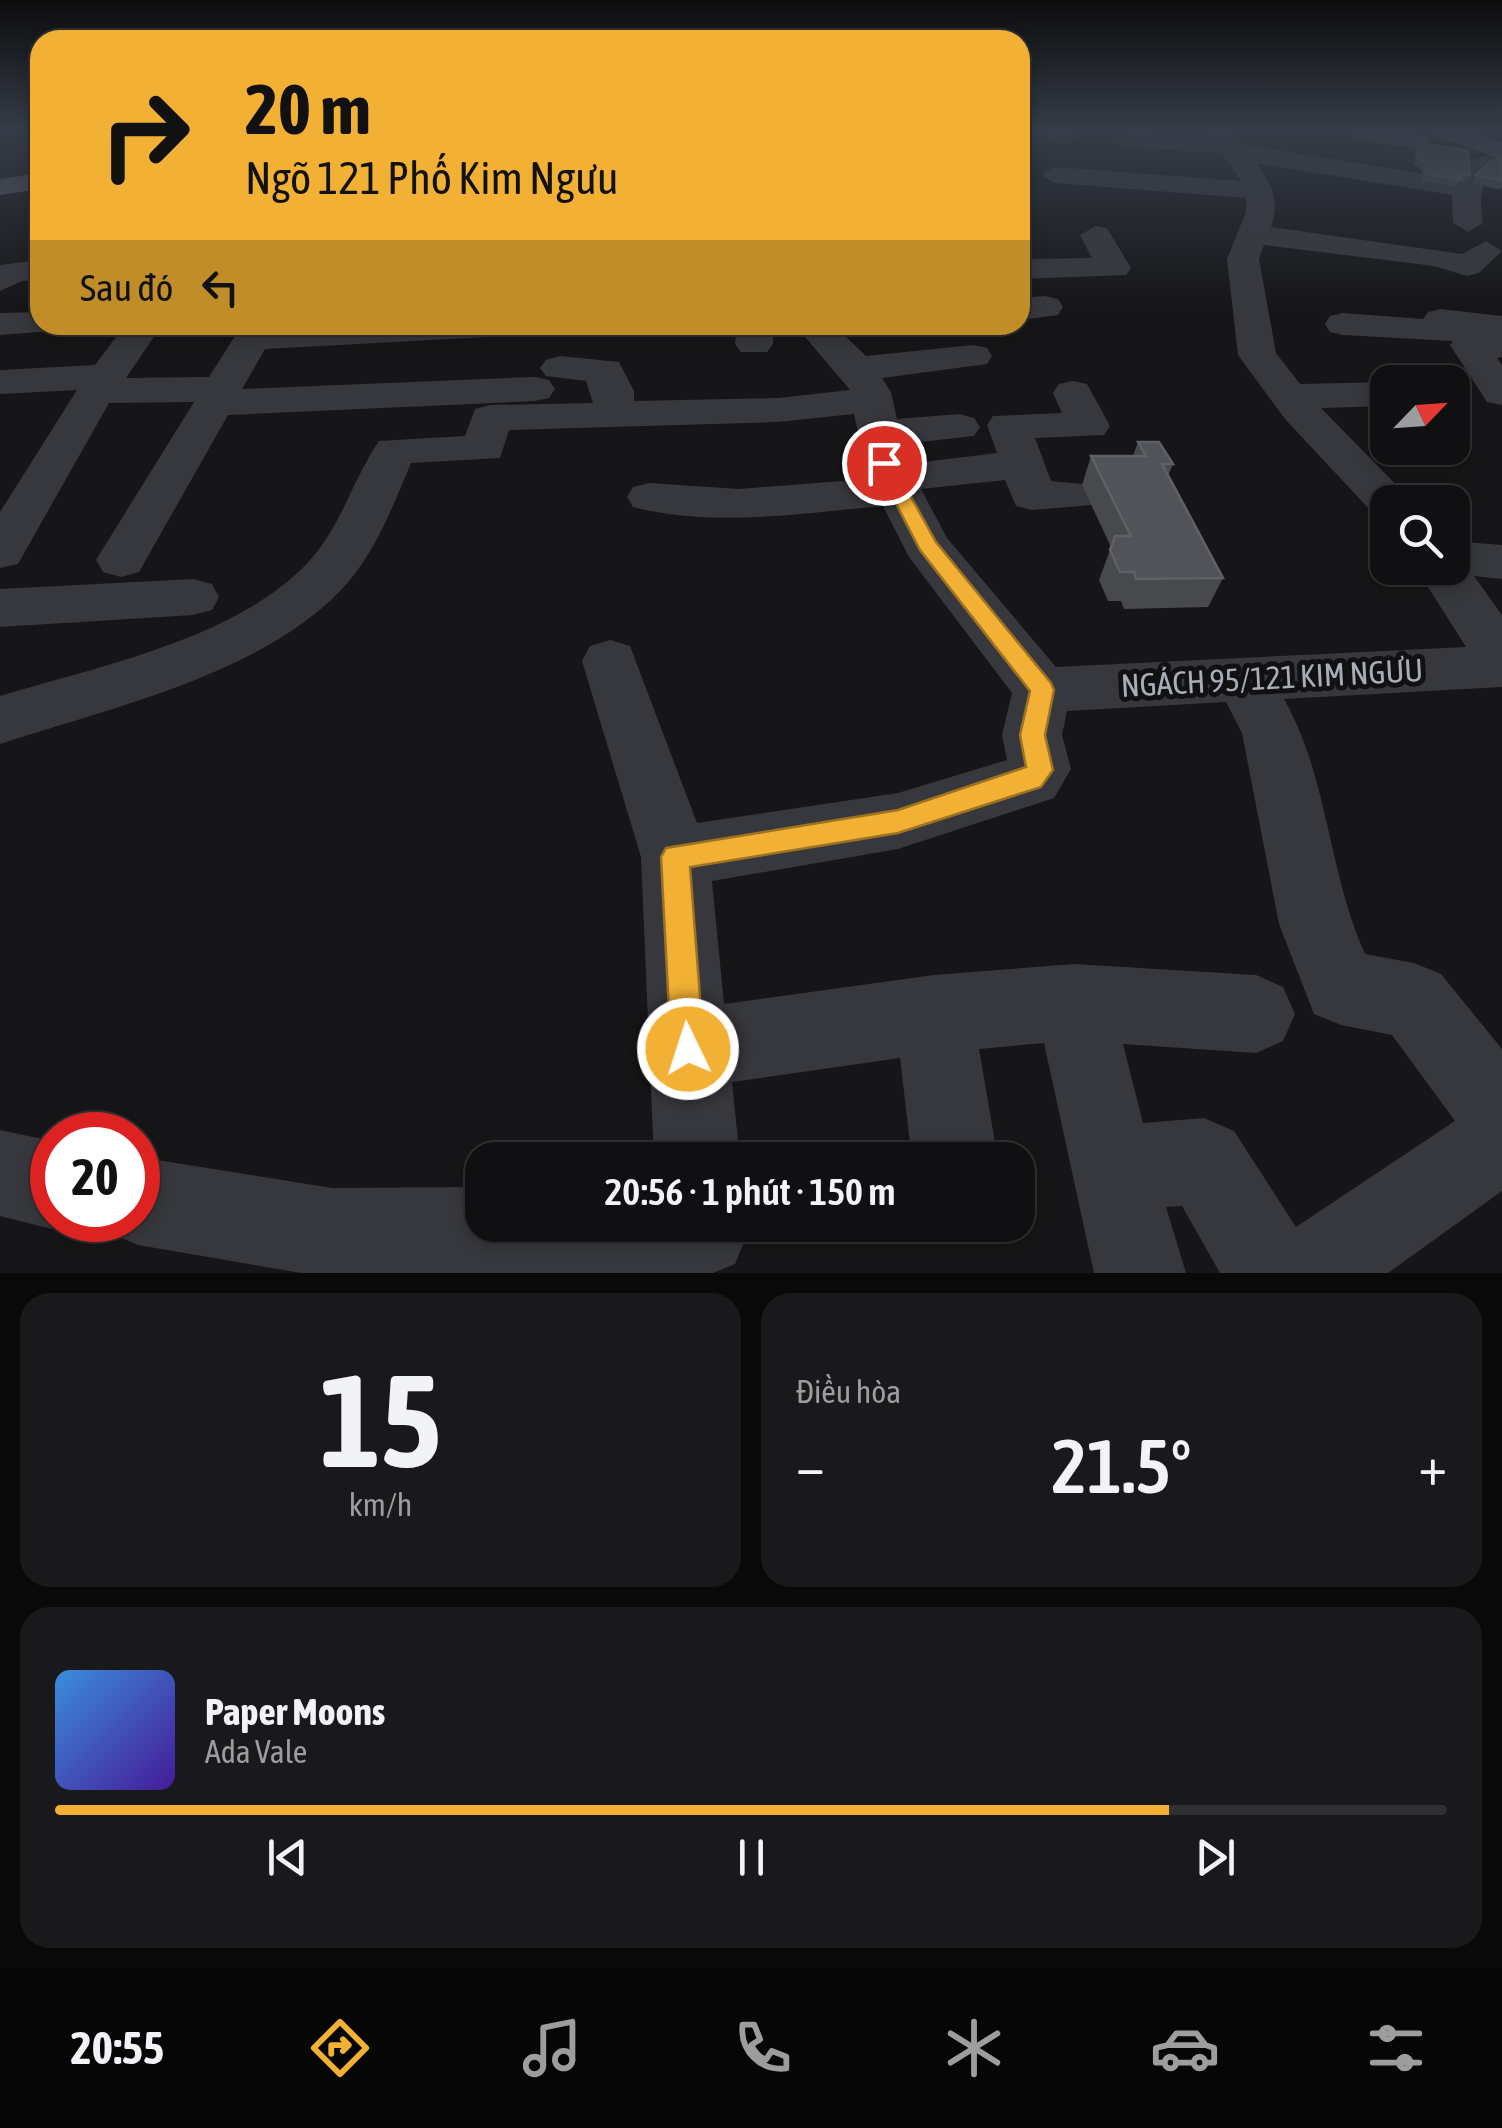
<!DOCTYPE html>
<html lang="vi">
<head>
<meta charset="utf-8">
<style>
	:root { --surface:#101012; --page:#19191b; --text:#f1f3f6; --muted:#9c9d9f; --line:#303032; --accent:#f2b134 }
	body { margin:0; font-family:"Asap Condensed",sans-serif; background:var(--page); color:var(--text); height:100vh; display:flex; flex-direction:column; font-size:38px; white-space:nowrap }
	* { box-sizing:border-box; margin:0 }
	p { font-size:32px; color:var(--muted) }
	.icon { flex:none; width:55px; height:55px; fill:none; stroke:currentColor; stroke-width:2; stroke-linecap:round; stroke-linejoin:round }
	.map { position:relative; height:1273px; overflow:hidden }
	.side { display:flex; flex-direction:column; gap:20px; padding:20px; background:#09090a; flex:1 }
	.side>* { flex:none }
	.hud { position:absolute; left:30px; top:30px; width:1000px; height:305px; border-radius:30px; box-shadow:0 5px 15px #0003,0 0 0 2px var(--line); background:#f2b134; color:#111; overflow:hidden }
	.needle { width:65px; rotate:65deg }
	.controls { position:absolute; left:1370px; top:365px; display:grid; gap:20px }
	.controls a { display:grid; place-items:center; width:100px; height:100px; border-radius:20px; background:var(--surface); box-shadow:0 5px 15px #0003,0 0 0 2px var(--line); font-size:50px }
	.speed { position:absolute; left:30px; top:1112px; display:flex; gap:20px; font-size:50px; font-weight:700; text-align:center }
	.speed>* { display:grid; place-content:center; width:130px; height:130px; border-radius:50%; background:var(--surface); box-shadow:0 5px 15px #0003,0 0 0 2px var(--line); line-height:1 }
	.speed .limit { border:15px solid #d22; background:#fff; color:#111 }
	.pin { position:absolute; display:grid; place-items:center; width:85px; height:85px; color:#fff; margin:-42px; border:5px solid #fff; border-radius:50%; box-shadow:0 2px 10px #0007 }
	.me { position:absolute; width:110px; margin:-55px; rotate:356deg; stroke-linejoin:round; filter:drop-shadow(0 0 8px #0008) }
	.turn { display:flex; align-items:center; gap:35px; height:210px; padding:0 50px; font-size:45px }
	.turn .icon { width:130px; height:130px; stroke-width:2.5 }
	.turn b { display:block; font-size:70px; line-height:85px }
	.then { display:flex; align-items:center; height:95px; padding:0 50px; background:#0003; gap:20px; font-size:38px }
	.big { font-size:75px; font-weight:600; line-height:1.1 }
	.side .widget { flex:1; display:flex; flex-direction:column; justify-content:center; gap:15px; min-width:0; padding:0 35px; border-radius:30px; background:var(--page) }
	.side .dial { align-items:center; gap:0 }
	.dial b { font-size:130px; line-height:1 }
	.song { display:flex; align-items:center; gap:30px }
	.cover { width:120px; height:120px; border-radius:15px; background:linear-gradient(135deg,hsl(210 70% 55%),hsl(260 70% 35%)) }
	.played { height:10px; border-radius:5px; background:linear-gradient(90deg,var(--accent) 80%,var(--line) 80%) }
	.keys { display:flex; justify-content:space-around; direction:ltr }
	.heat { display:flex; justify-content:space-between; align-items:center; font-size:55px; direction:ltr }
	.side .tiles { flex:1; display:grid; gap:20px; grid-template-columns:1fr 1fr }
	.widget:last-child { grid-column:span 2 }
	.trip { position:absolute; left:465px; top:1142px; width:570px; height:100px; border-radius:30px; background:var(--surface); box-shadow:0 5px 15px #0003,0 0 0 2px var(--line); font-weight:600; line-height:100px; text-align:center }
	.dock { display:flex; height:160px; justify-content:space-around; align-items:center; background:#060607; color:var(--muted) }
	.dock .icon { width:70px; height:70px }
	.dock .current { color:var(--accent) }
	.dock b { font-size:45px; color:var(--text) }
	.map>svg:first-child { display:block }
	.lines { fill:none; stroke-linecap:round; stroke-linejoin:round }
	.minor { fill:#37383d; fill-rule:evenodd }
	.major { fill:#53555c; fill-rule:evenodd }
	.wall { fill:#47494d }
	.shaded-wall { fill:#2f3033 }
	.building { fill:#525359; stroke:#5f6168; stroke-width:2.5 }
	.route { fill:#f2b134; stroke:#9d7322; stroke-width:2.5 }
	.labels { text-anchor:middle; stroke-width:10; stroke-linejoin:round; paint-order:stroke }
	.street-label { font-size:32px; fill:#a8adb8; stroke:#111113 }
</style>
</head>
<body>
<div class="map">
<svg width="1502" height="1273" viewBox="0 0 1502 1273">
	<rect width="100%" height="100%" fill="#161618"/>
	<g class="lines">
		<path class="minor" d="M 1046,130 L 1071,130 L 1077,137 L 1064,145 L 1055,142 Z
			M 1207,130 L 1232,130 L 1245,145 L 1457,179 L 1472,160 L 1502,150 L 1502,166 C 1478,178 1479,199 1483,223 L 1468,232 L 1453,223 L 1452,195 L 1256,163 C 1272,185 1280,200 1271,227 L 1462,254 L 1486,241 L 1502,251 L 1479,273 L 1467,276 L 1434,266 L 1264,245 L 1259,259 L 1276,353 L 1300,384 L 1388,382 L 1391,382 L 1388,406 L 1321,408 L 1413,502 L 1388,502 L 1388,516 L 1372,512 L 1285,419 L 1238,355 L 1227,259 L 1246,212 L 1246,198 L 1055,183 L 1041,175 L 1055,167 L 1241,181 L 1222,153 L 1128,148 L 1115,140 L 1128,132 L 1211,137 Z
			M 1096,226 L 1107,228 L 1131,268 L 1126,275 L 1020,279 L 1020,259 L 1092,258 L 1080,235 Z
			M 40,260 L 40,280 L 22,281 L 0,291 L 0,265 Z
			M 1045,296 L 1058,299 L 1063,307 L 1058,315 L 1020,320 L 1020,298 Z
			M 1441,309 L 1502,316 L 1502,357 L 1497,358 L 1502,365 L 1502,405 L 1487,402 L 1450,345 L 1453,341 L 1343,335 L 1330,332 L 1325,324 L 1330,316 L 1343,313 L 1423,319 L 1428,312 Z
			M 40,312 L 40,325 L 57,325 L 53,331 L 0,335 L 0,313 Z
			M 125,325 L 162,325 L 126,378 L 209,377 L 242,325 L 505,325 L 500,334 L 487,337 L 265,349 L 242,389 L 535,377 L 549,380 L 555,389 L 549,398 L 535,401 L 228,415 L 139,572 L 121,577 L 103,572 L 96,560 L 194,402 L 109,403 L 18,564 L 0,568 L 0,512 L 77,390 L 0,394 L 0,370 L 95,365 Z
			M 737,325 L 773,325 L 773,344 L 767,352 L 741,352 L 735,344 Z
			M 795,325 L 834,325 L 866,356 L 973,345 L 987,348 L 992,356 L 987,364 L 882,378 L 891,392 L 897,419 L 959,414 L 974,418 L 980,427 L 974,436 L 902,444 L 907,464 L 997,453 L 987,425 L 993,416 L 1062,413 L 1053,393 L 1059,384 L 1073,381 L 1087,384 L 1110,426 L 1104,435 L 1035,438 L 1051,481 L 1093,485 L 1100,495 L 1093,505 L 1032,510 L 1016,506 L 1005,480 L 921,489 L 947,538 L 1056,667 L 1466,647 L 1416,568 L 1452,568 L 1452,541 L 1502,545 L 1502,579 L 1474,576 L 1502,615 L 1502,687 L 1284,699 C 1328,776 1328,872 1365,954 L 1414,963 L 1441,974 L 1502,1049 L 1502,1191 L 1388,1273 L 1220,1273 L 1182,1206 L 1166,1207 L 1186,1273 L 1094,1273 L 1044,1043 L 979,1049 L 998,1160 L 912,1160 L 900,1058 L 732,1082 L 740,1160 L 654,1160 L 641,857 L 582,661 L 590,646 L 610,640 L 630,646 L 697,823 L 898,793 L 1007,760 L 1002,735 L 1012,693 L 909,557 L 883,506 C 801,513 715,528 633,507 L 627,497 L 633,487 L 650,483 L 738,489 L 868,479 L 854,414 L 778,422 L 509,430 L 500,458 L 411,463 C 393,506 374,556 341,590 C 260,675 109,708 0,744 L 0,696 C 98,666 248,637 316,553 C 343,519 355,476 379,441 L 465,436 L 475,409 L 490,405 L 593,403 L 586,381 L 546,376 L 540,368 L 546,360 L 560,356 L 619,362 L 634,391 L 634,401 L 778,398 L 850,390 ZM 1226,702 L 1242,733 L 1279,924 L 1314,1014 L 1341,1025 L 1392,1035 L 1455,1121 L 1296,1227 L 1234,1131 L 1204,1118 L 1143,1123 L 1123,1044 L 1256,1053 L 1283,1041 L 1295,1014 L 1283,987 L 1256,975 L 1074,964 L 934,975 L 724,1004 L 712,881 L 898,849 L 1054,798 L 1071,769 L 1062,735 L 1067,711 Z
			M 193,579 L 212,584 L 219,597 L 212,610 L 193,615 L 0,627 L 0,589 Z
			M 0,1130 L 52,1141 L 52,1220 L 73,1220 L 52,1229 L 0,1216 Z
			M 138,1157 L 332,1188 L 482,1187 L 482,1225 L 745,1225 L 748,1232 L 735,1264 L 713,1273 L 301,1273 L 138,1245 L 107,1232 L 102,1220 L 138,1220 Z"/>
		<path class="major" d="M 1429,130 L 1465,130 L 1502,142 L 1502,159 L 1432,135 Z
			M 40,173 L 40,189 L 0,195 L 0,179 Z"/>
	</g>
	<path class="wall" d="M 1353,130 L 1387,130 L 1382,144 L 1352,140 Z
		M 1388,132 L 1427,142 L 1425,144 L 1470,175 L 1465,183 L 1459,182 L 1457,187 L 1422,181 L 1422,170 L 1414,165 L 1416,148 L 1384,144 Z
		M 1502,159 L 1502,188 L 1496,189 L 1472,183 L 1476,175 Z
		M 1138,442 L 1173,464 L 1168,476 L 1223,578 L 1208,607 L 1124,609 L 1121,601 L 1108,601 L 1099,580 L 1111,547 L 1082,485 L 1091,456 L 1133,456 Z"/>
	<path class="shaded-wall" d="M 0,130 L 40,130 L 0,136 Z"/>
	<path class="building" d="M 1356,130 L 1387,130 L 1385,136 L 1355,132 Z
		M 1388,132 L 1426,137 L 1427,142 L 1387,136 Z
		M 1418,143 L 1468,150 L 1470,175 L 1460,174 L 1461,179 L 1426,174 L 1426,162 L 1418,158 Z
		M 1502,159 L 1502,181 L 1476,175 L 1491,161 Z
		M 1138,442 L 1159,442 L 1173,464 L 1162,464 L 1223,578 L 1136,579 L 1134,572 L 1120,572 L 1110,550 L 1115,536 L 1131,536 L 1091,456 L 1146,456 Z"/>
	<linearGradient id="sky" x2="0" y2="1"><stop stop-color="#0c0c0d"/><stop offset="0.42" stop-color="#363c48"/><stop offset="1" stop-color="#363c48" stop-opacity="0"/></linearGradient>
	<rect width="1502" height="308" fill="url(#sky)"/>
	<path class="route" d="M 877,459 L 890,459 L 936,542 L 1051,683 L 1054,690 L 1045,735 L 1053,770 L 1041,787 L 898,833 L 690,867 L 704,1049 L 699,1061 L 688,1066 L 676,1061 L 671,1049 L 661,857 L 666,848 L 898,810 L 1026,767 L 1020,735 L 1030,691 L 920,550 L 875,463 Z"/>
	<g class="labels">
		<g class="street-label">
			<text transform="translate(1272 678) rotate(-3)" y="11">NGÁCH 95/121 KIM NGƯU</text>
		</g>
	</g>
</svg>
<div class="controls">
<a><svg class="needle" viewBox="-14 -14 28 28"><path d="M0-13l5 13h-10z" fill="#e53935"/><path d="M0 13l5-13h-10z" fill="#9c9d9f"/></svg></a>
<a><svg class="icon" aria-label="search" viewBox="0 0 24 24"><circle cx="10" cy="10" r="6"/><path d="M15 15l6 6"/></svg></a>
</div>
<div class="speed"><div class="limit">20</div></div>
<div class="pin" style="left:884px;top:463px;background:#d93025"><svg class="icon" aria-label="arrive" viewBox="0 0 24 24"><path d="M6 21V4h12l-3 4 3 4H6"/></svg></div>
<svg class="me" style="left:688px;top:1049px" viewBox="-20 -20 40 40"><circle r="17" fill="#f2b134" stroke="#fff" stroke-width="3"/><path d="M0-11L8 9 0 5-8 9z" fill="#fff"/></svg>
<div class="trip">20:56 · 1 phút · 150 m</div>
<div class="hud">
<div class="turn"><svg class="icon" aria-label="right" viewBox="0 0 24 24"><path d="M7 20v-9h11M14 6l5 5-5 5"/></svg><div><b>20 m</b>Ngõ 121 Phố Kim Ngưu</div></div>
<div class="then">Sau đó<svg class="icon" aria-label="left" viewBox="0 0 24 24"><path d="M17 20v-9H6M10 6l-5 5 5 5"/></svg></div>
</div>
</div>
<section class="side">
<div class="tiles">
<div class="widget dial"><b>15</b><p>km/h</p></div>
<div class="widget"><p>Điều hòa</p>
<div class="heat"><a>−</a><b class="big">21.5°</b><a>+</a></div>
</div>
<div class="widget">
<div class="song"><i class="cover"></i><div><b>Paper Moons</b><p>Ada Vale</p></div></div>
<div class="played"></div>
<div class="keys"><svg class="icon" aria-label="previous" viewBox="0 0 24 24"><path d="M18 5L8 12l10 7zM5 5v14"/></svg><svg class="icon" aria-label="pause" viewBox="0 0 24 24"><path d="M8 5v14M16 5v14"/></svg><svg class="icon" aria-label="next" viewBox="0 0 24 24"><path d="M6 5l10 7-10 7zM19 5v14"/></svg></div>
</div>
</div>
</section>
<nav class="dock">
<b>20:55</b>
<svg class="icon current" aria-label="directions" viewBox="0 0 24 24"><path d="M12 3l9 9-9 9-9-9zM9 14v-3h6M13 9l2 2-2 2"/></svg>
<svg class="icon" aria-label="music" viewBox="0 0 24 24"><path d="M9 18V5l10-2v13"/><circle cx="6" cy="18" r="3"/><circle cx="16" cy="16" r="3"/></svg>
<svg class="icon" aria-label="phone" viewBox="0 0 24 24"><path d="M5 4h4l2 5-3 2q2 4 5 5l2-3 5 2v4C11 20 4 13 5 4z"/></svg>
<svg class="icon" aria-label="climate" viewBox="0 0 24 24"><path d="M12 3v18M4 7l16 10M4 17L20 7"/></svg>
<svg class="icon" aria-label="car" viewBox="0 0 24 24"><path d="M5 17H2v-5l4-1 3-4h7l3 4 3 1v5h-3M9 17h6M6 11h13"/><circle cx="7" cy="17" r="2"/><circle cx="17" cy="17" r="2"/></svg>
<svg class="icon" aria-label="filters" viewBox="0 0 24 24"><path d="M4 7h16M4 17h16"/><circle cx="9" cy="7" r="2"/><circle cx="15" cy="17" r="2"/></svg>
</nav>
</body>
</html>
